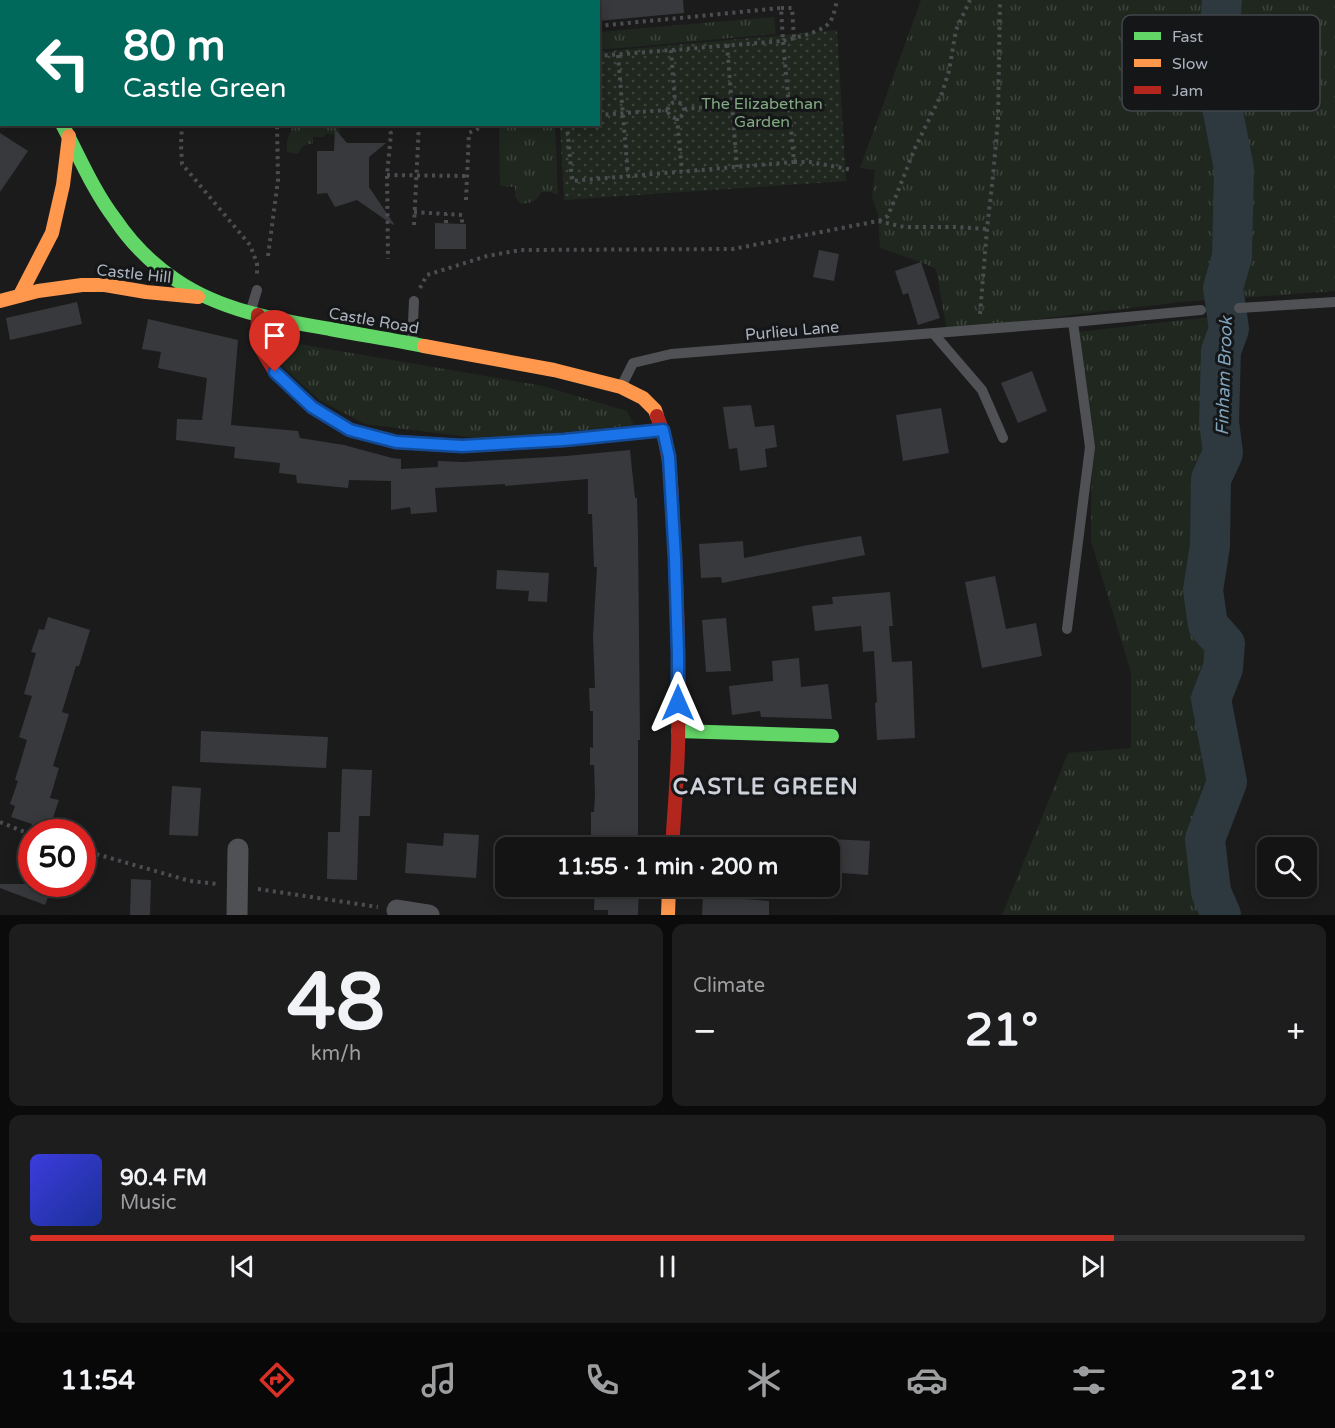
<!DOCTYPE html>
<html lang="en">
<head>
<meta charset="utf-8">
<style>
	:root { --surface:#141415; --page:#1d1d1e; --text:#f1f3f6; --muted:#9d9ea0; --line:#333334; --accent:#d93025 }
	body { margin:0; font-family:"Varela Round",sans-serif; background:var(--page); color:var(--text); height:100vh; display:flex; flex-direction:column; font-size:22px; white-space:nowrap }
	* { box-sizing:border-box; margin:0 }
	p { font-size:20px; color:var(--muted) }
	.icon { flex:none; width:33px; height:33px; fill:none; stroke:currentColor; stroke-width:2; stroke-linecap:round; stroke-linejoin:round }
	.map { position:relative; height:915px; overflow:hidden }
	.details { display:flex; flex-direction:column; gap:9px; padding:9px; background:#0b0b0c; flex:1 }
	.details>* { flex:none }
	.hud { position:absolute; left:0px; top:0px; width:600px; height:126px; box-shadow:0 3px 15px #0003,0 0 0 2px var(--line); background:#00695c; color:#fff; overflow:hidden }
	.fabs { position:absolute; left:1257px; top:837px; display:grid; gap:12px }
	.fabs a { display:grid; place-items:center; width:60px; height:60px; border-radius:12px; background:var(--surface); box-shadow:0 3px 15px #0003,0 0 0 2px var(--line); font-size:30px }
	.speed { position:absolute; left:18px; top:819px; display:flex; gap:12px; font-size:30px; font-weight:700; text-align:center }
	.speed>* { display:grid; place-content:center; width:78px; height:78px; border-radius:50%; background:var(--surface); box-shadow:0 3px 15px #0003,0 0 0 2px var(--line); line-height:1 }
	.speed .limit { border:9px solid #d22; background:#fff; color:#111 }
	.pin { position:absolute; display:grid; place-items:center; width:51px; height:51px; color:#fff; margin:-62px -26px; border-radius:50% 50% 50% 0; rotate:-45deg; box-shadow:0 0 6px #0007 }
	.pin .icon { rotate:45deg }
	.me { position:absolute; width:66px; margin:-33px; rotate:0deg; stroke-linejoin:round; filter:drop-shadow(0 0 4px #0008) }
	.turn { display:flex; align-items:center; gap:21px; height:126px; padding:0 24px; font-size:27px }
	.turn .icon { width:78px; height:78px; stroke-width:2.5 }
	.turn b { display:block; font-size:42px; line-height:51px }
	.big { font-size:45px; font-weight:700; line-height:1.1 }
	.details .card { flex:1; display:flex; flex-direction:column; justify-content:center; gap:9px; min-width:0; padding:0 21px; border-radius:12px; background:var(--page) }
	.details .dial { align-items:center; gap:0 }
	.dial b { font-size:78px; line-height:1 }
	.song { display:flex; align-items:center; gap:18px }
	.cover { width:72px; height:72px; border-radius:9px; background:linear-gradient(135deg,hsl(240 70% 55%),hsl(230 70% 35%)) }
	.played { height:6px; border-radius:3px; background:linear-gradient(90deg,var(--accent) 85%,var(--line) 85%) }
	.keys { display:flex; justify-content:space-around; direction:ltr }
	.heat { display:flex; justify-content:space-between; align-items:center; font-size:33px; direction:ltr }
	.details .tiles { flex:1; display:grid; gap:9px; grid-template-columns:1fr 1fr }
	.card:last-child { grid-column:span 2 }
	.trip { position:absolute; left:495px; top:837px; width:345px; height:60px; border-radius:12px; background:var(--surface); box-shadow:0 3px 15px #0003,0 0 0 2px var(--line); font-weight:700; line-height:60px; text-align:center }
	.dock { display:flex; height:96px; justify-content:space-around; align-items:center; background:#080808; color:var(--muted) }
	.dock .icon { width:42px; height:42px }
	.dock .active { color:var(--accent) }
	.dock b { font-size:27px; color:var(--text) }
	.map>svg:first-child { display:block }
	.grass { fill:url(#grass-tufts) }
	.garden { fill:url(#garden-dots) }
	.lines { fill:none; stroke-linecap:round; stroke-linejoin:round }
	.river { stroke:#2d383f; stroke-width:40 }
	.building { fill:#38393c }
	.path { stroke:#4b4d50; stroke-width:4; stroke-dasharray:3 4.5; stroke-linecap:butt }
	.lane { stroke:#505155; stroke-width:10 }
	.street { stroke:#505155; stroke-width:21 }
	.fast { stroke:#63d668; stroke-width:14 }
	.slow { stroke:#ff974d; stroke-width:14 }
	.jam { stroke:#b3261e; stroke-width:14 }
	.route-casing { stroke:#114b97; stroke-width:15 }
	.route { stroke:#1a73e8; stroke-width:10 }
	.labels { text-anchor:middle; stroke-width:6; stroke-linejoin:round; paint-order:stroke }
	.park-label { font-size:16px; fill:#82aa82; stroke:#151618 }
	.street-label { font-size:16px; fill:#acb3be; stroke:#151618 }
	.water-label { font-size:18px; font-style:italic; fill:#81a3bb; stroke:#151618 }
	.district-label { font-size:22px; font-weight:bold; letter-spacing:1.5px; fill:#ced1d9; stroke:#151618 }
	.key { fill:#151618; stroke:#42454a; stroke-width:1.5 }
	.key-label { font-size:16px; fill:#acb3be }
</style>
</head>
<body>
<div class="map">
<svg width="1335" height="915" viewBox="0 0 1335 915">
	<defs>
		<pattern id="grass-tufts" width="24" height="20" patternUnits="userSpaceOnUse" patternTransform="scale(1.5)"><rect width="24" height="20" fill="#1f271f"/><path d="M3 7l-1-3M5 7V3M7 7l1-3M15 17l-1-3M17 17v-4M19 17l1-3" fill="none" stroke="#3d443e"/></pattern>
		<pattern id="garden-dots" width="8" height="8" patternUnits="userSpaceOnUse" patternTransform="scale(1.5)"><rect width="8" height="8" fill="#1f271f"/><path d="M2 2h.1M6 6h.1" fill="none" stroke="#3d443e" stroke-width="1.8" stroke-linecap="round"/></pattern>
	</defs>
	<rect width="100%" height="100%" fill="#1b1b1c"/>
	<path class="grass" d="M 239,0 L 562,0 L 562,1 L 239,2 Z
		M 921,0 L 1335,0 L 1335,291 L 1181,302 L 947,330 L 936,269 L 921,262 L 880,248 L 878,215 L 872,197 L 875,170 L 860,168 Z
		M 774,17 L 776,34 L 599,50 L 599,32 Z
		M 293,125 L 340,125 L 340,135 L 326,134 L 325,137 L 313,137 L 313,144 C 304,144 302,146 298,154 L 287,152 L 287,141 Z
		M 499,125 L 555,125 L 558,195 L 550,192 L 541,192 C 537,202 530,203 520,204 L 515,196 L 515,187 L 500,186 Z
		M 1227,315 L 1229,329 L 1221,351 L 1219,422 L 1223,453 L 1211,479 L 1210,546 L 1203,590 L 1208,625 L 1225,644 L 1223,668 L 1211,699 L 1227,782 L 1205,839 L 1211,892 L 1221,915 L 1002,915 L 1068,753 L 1131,748 L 1131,672 L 1091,541 L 1092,442 L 1078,332 Z
		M 276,340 L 543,386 L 627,411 L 634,425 L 492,440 L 365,424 L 319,400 L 282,366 L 273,346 Z"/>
	<path class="garden" d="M 837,30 L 846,181 L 564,200 L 560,125 L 598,124 L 599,52 Z"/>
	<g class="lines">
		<path class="river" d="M 1221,915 L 1211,892 L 1205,839 L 1227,782 L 1211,699 L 1223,668 L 1225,644 L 1208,625 L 1203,590 L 1210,546 L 1211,479 L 1223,453 L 1219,422 L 1221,351 L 1229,329 L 1223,288 L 1232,257 L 1234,169 L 1216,76 L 1222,0"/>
	</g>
	<path class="building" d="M 598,0 L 683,0 L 684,13 L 598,21 Z
		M 335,129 L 347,143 L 386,143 L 369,157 L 369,187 L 394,224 L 393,225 L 357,200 L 335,207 L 327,193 L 317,194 L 317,151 L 334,151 Z
		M 0,133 L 28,151 L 0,192 Z
		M 435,223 L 466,224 L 466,249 L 435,249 Z
		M 819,250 L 839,254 L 834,281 L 813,277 Z
		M 921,262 L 940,318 L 918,325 L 908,293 L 903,295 L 895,271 Z
		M 77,302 L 82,324 L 10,340 L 6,318 Z
		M 148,319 L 238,340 L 231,425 L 298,431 L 300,438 L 344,445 L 392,458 L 401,459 L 401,469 L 438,467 L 438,461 L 463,462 L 566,456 L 630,450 L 635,498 L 637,498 L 638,535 L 640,740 L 638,740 L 638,848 L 591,848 L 591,812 L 594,812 L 595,794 L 594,765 L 590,765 L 590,747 L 593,748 L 593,711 L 590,711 L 589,688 L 595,688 L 593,636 L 597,567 L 594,567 L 592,514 L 588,514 L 588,479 L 505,486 L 505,484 L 435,488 L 437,512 L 411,514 L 410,507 L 391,510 L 391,481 L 349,480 L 348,488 L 297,483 L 296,475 L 279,473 L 280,463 L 234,458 L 235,447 L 176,440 L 177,419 L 202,420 L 207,378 L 158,368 L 161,352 L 142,349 Z
		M 1032,371 L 1047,411 L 1018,423 L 1001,383 Z
		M 751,405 L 755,427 L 774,425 L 777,447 L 765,449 L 767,467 L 740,471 L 737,448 L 729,449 L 723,407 Z
		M 941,408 L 949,453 L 903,461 L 896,415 Z
		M 861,536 L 865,555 L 722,583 L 721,577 L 701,578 L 699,544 L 743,541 L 744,558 L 808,545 Z
		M 497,570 L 549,573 L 547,602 L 528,601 L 529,591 L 496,589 Z
		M 995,576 L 1006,629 L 1036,623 L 1042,656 L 982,668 L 965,582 Z
		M 890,592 L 893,626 L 889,626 L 892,662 L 912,661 L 915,738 L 877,740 L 875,703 L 877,702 L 874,651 L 863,652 L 861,626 L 815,631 L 812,606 L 833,604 L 832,597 Z
		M 48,617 L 90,630 L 79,666 L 76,666 L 62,712 L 69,714 L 53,766 L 59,768 L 50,798 L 59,800 L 48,832 L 32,832 L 32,865 L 20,861 L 32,824 L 11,817 L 15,806 L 10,804 L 18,781 L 15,780 L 27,740 L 19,737 L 32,696 L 24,694 L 36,653 L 31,652 L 39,629 L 44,630 Z
		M 726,618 L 731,671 L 706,672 L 702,620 Z
		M 799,658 L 801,687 L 828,684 L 832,719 L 761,717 L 760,711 L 732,715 L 729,686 L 773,681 L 772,661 Z
		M 201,731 L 328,737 L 326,768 L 200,762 Z
		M 342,769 L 372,770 L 370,816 L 359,816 L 357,880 L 327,879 L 328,832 L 340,832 Z
		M 172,786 L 201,788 L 198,836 L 169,835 Z
		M 444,833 L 479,835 L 476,878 L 405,873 L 407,843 L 443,846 Z
		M 830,839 L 870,841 L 868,875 L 830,872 Z
		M 131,879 L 151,880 L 150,915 L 130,915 Z
		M 0,884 L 53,884 L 45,905 L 0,888 Z
		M 595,886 L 639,886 L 638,915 L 608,915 L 608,910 L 594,910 Z
		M 703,896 L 769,901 L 769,915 L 702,915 Z"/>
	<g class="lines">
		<path class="path" d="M 162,0 L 162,2
			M 233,0 L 233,2
			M 364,2 L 364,0
			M 469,2 L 470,0
			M 781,8 L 792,8 L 794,38
			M 598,26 L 781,8 L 783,41 C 794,38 822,32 829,23 C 834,17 835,8 837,0
			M 727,45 L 737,167
			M 671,50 L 675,102
			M 618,55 L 628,176
			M668 110a8 8 0 1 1 16 0a8 8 0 1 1-16 0Z
			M 684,109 L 788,100
			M 598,115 L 668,110
			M 677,118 L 682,171
			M 182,124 L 181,145 L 182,164 L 250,245 L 257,263 L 257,275
			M 388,124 L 391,134 L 387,175 L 388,259
			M 567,124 L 572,181 L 794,162 L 783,41 L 598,56
			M 794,162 L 810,162 L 853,170
			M 387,175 L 467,176
			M 466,200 L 469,133 L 479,128 L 481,124
			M 414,212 L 462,215 L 462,223
			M 879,221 L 888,216 L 915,148 L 942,93 L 949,71 L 956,30 L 970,0
			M 446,223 L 446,214
			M 414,225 L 419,124
			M 268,256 L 278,180 L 277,124
			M 420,288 L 427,275 L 487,256 L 521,250 L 733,249 L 878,221 L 904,227 L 957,227 L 987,229
			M 980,314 L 987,229 L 993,176 L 998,120 L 1000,0
			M 0,822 L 32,835
			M 82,850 L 190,881 L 218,884
			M 258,889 L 378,907"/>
		<path class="lane" d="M 1239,308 L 1335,302
			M 250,313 L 257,290
			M 933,333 L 982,390 L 1003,438
			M 412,343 L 414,301
			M 621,387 L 633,363 L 671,354 L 1073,322 L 1201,310
			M 1067,629 L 1090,447 L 1073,322"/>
		<path class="street" d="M 397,910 L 429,915
			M 237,915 L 238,849"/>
		<path class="fast" d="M 62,124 C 79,156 93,190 115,219 C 131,243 152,264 176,280 C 221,311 277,320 330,329 C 362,335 393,340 424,346
			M 678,731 L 832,736"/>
		<path class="slow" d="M 0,17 L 2,19
			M 20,295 L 52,233 L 63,185 L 69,136
			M 0,301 L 38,291 L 82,285 L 105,285 L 146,292 L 198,297
			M 424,346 L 554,370 L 621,387 L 643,398 L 655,410 L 657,416
			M 668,915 L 669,886"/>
		<path class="jam" d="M 258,315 L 257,342 L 275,372 L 312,407 L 350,430 L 396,442 L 462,446 L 564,440 L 663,430
			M 657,416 C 673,454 671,497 674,537 C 678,607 679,678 678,748 C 677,781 674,815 672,848"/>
	</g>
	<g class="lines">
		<defs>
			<path id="route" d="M 275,372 L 312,407 L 350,430 L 396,442 L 462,446 L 564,440 L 663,430 L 669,457 L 675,558 L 678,654 L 678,703"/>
		</defs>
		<use href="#route" class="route-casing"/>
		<use href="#route" class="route"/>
	</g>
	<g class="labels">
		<g class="park-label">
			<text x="762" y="109">The Elizabethan<tspan x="762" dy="18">Garden</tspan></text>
		</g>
		<g class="street-label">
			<text transform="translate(134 273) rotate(6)" y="6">Castle Hill</text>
			<text transform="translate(374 320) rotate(10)" y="6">Castle Road</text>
			<text transform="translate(792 330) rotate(-5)" y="6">Purlieu Lane</text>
		</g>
		<g class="water-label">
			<text transform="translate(1224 376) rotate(-88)" y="6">Finham Brook</text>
		</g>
		<g class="district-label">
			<text x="766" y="794">CASTLE GREEN</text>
		</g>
	</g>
	<rect x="1122" y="15" width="198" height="96" rx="9" class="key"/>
	<rect x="1134" y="32" width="27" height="8" fill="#63d668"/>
	<rect x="1134" y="59" width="27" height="8" fill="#ff974d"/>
	<rect x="1134" y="86" width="27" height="8" fill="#b3261e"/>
	<g class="key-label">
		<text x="1172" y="42">Fast</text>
		<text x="1172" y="69">Slow</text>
		<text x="1172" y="96">Jam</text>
	</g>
</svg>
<div class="fabs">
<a><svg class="icon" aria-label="search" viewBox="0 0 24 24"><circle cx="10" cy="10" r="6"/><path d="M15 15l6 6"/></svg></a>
</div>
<div class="speed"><div class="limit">50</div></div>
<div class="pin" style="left:275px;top:372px;background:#d93025"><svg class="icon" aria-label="arrive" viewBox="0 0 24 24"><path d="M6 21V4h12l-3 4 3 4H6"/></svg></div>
<svg class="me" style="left:678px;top:703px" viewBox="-20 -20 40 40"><path d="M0-17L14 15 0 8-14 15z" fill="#1a73e8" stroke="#fff" stroke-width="4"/></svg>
<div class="trip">11:55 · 1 min · 200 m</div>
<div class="hud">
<div class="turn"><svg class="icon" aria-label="left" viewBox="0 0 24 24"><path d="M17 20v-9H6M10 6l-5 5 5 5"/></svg><div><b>80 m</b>Castle Green</div></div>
</div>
</div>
<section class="details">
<div class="tiles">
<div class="card dial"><b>48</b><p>km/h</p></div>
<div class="card"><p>Climate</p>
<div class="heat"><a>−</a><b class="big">21°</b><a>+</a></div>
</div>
<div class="card">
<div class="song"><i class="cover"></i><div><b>90.4 FM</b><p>Music</p></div></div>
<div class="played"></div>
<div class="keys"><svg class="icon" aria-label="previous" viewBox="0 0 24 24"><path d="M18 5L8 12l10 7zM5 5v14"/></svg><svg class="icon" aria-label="pause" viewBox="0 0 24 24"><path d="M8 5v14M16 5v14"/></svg><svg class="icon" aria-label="next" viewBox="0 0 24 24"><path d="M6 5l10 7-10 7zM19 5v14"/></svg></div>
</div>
</div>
</section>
<nav class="dock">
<b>11:54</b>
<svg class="icon active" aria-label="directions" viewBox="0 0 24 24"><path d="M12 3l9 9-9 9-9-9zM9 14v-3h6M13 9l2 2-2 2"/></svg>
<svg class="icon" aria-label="music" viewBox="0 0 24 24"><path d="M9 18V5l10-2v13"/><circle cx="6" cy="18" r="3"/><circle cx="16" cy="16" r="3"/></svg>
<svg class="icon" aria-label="phone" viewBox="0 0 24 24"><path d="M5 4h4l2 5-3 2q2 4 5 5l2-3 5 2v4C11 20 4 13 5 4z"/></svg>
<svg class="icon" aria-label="climate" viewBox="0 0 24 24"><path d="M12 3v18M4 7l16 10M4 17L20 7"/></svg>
<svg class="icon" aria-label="car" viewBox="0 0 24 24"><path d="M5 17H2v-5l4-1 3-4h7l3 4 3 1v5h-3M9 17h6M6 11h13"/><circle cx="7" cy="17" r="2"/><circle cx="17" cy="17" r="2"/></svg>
<svg class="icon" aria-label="filters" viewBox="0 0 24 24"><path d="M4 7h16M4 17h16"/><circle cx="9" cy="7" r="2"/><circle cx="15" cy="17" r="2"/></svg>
<b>21°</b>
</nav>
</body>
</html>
